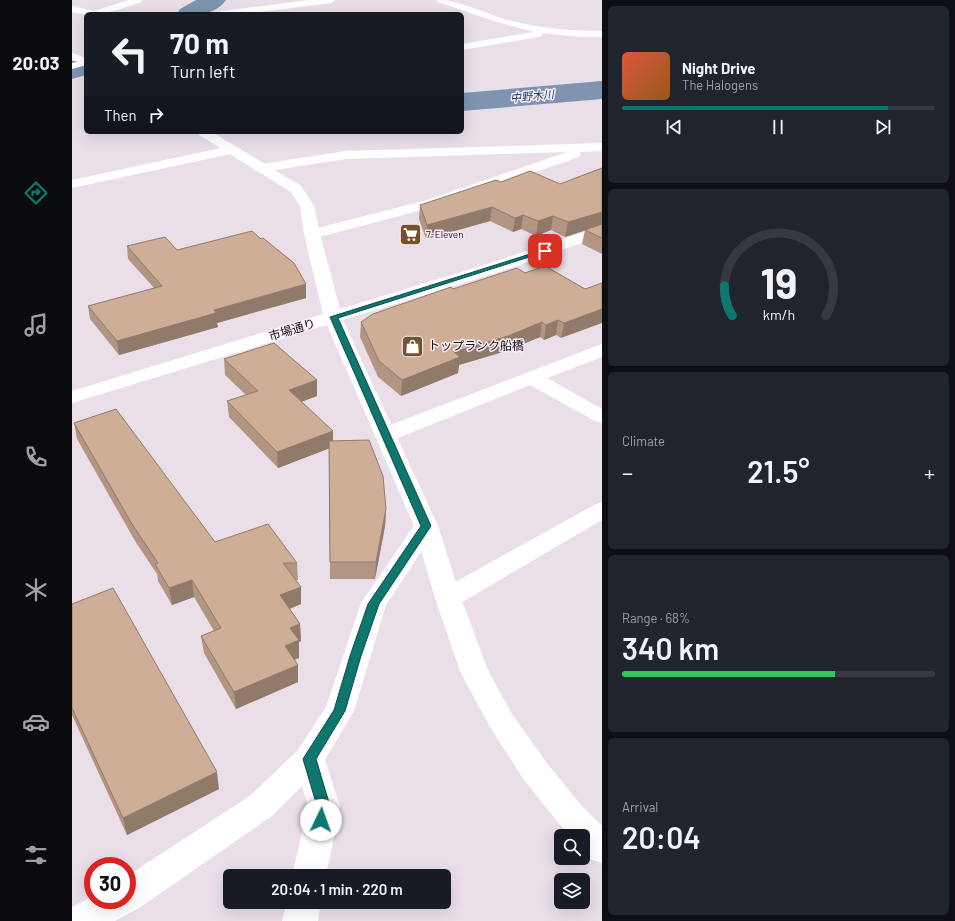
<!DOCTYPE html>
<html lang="en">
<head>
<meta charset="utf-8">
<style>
	:root { --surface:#171b24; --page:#20242c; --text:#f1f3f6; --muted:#9ea1a6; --line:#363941; --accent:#0f766e }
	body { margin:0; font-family:Barlow,"Noto Sans JP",sans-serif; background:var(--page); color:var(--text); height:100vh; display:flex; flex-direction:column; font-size:15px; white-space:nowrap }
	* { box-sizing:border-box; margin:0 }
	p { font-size:13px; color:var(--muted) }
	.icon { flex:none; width:22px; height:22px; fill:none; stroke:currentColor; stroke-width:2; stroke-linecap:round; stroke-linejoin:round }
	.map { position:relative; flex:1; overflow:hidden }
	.panel { display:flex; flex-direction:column; gap:6px; padding:6px; background:#0d0f14; width:353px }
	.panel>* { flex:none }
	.guide { position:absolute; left:12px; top:12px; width:380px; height:122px; border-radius:6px; box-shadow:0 4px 16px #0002; background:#171b24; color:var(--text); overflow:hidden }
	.buttons { position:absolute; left:482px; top:829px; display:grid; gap:8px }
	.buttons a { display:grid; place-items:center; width:36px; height:36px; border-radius:6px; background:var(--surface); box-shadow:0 4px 16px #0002; font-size:20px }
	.speed { position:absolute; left:12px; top:857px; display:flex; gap:8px; font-size:20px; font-weight:700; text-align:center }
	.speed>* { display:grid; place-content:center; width:52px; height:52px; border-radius:50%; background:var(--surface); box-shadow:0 4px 16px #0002; line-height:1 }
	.speed .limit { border:6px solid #d22; background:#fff; color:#111 }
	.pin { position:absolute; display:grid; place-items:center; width:34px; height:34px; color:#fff; margin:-17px; border-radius:8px; box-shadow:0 2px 6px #0006 }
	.me { position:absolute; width:44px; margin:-22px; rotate:3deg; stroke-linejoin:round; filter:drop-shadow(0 0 3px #0008) }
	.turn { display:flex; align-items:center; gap:14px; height:84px; padding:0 20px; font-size:18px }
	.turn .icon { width:52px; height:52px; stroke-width:2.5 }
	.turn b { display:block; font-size:28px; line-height:34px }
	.then { display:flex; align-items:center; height:38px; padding:0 20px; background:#0003; gap:8px; font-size:15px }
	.big { font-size:30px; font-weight:600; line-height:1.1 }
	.panel .card { flex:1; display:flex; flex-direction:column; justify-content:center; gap:6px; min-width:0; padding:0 14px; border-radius:6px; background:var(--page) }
	.panel .dial { align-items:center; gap:0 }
	.dial svg { height:104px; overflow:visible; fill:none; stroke:var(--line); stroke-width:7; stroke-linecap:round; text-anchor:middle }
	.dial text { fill:var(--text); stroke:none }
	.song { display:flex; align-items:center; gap:12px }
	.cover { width:48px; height:48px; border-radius:6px; background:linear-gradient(135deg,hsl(10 70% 55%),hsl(30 70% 35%)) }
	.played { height:4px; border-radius:2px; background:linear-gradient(90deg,var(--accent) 85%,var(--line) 85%) }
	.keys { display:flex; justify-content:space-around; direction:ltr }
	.heat { display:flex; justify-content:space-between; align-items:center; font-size:22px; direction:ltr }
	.charge { height:6px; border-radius:3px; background:linear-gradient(90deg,#34c759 68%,var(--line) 0) }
	.trip { position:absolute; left:151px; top:869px; width:228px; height:40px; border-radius:6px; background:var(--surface); box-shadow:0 4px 16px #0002; font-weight:600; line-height:40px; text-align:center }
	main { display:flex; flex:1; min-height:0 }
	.tab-bar { display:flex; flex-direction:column; width:72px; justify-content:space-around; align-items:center; background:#090b0e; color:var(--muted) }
	.tab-bar .icon { width:28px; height:28px }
	.tab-bar .on { color:var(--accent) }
	.tab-bar b { font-size:18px; color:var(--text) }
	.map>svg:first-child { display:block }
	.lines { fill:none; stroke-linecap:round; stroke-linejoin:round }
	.river { fill:#7e94b0; fill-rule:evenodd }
	.street { fill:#fff; fill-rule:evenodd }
	.secondary { fill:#fff; fill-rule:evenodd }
	.wall { fill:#b29683 }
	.shaded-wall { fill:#917a6a }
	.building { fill:#cfae98; stroke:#917a6a }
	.route { fill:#0f766e; stroke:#0a4d48 }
	.labels { text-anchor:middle; stroke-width:3; stroke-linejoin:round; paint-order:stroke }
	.far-poi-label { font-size:10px; fill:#161215; stroke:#f8ecf7; text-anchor:start }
	.far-water-label { font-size:11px; font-style:italic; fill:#18385f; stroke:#f8ecf7 }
	.street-label { font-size:12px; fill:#161215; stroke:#f8ecf7 }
	.poi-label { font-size:12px; fill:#161215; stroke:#f8ecf7; text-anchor:start }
</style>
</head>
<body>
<main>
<nav class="tab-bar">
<b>20:03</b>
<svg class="icon on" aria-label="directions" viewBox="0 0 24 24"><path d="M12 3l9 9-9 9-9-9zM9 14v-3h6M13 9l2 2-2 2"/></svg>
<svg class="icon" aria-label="music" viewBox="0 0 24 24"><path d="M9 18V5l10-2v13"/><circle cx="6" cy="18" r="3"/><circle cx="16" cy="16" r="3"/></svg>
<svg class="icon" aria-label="phone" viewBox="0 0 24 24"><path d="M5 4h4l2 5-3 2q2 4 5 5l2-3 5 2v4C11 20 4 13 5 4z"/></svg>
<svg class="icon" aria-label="climate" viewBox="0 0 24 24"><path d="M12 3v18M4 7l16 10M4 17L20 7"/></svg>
<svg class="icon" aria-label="car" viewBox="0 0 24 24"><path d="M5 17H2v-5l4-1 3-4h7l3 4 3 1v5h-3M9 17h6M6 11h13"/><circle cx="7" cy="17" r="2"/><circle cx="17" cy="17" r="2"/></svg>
<svg class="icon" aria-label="filters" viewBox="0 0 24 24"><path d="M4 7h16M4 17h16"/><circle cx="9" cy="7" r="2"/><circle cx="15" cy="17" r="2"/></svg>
</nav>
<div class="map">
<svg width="530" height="921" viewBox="0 0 530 921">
	<rect width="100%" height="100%" fill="#eadfe9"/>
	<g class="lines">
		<path class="river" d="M 124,0 L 154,0 C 142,17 123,14 105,14 L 108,9 Z
			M 14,57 L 14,75 L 0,79 L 0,61 Z
			M 530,81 L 530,99 L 390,111 L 390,93 Z"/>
		<path class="street" d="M 57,0 L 70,0 L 69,2 C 43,11 27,18 0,12 L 0,6 L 22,11 Z
			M 238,0 L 263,0 L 259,3 L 172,14 L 145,14 L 150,11 Z
			M 365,0 C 388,0 410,12 432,19 C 465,28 497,31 530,31 L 530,37 L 508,37 L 470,33 L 470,36 L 466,37 L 390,50 L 390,44 L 462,32 L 425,22 L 366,2 Z
			M 14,59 L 14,65 L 0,69 L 0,63 Z
			M 530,143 L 530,151 L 507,152 L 509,154 L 507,157 L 365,206 L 240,239 L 234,237 L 232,234 L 234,231 L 355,200 L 495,152 L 274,159 L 190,172 L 185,171 L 183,168 L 185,165 L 190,164 L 274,151 Z
			M 158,146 L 163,147 L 165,150 L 163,153 L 0,188 L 0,180 Z
			M 530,344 L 530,357 L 475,378 L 530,409 L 530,423 L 523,421 L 458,385 L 321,440 L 313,441 L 305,440 L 302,435 L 305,430 Z
			M 530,502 L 530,520 L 385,605 L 376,607 L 367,605 L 363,598 L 367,591 L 522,505 Z
			M 354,518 L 362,520 L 366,526 L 314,605 L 282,711 L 253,760 L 268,806 L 254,876 L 220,876 L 236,806 L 230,786 L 200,816 L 67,908 L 43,921 L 0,921 L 0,907 L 21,896 L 21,900 L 55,900 L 55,876 L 178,796 L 226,750 L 254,707 L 289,603 L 346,520 Z
			M 215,902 L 249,902 L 246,921 L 210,921 Z"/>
		<path class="secondary" d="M 0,53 L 14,58 L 14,65 L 0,60 Z
			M 125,132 L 140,132 L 229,186 L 242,206 L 248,234 L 268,309 L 412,265 L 530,226 L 530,236 L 424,273 L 271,320 L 366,526 L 389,598 L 416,670 L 438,711 L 474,762 L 509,805 L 530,826 L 530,863 L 518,859 L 511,851 L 511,836 L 497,836 L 452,780 L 418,727 L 388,671 L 363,598 L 342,526 L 255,325 L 0,403 L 0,391 L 251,314 L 232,234 L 228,206 L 219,192 L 127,135 Z"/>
	</g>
	<path class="wall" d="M 530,168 L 530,254 L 510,244 L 513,230 L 493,237 L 479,230 L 464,236 L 449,229 L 441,232 L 418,221 L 354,239 L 347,219 L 348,205 L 429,182 L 488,184 Z
		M 55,246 L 105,250 L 234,284 L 234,298 L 145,323 L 146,327 L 47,355 L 18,319 L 16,306 L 82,288 L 56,259 Z
		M 453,273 L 513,289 L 489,338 L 484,335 L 472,340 L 468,337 L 434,351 L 387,365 L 386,373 L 329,396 L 306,377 L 288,337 L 289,322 L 381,289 Z
		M 152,359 L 245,380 L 245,396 L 229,402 L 261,441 L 314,509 L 313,526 L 303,579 L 258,579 L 257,448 L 206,468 L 157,417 L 155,401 L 174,395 L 153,375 Z
		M 2,423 L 143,542 L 225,563 L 226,580 L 223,580 L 229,604 L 218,609 L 228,624 L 229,641 L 227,642 L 227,658 L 222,660 L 226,665 L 226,682 L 164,709 L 132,653 L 129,636 L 142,631 L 122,597 L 100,605 L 86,581 L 85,574 L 63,541 L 5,439 Z
		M 0,604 L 147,789 L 55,835 L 0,715 Z"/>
	<path class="shaded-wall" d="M 420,207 L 418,221 L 354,239 L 355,225 Z
		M 530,212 L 530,225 L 493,237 L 496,222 Z
		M 451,215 L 449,229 L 441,232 L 443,218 Z
		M 481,216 L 479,230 L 464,236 L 466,221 Z
		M 234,284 L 234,298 L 145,323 L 146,327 L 47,355 L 45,341 L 142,310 Z
		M 530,309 L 530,323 L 489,338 L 492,323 Z
		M 486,320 L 484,335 L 472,340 L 474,325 Z
		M 470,322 L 468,337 L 434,351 L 387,365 L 386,373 L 329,396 L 330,380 L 382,352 Z
		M 245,380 L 245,396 L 218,406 L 217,390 Z
		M 261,431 L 261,447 L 206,468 L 205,452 Z
		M 314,509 L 313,526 L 303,579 L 304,562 Z
		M 120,580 L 122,597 L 100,605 L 97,588 Z
		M 229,587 L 229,604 L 209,612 L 208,595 Z
		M 228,624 L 229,641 L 227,642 L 227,658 L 214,663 L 213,646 L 218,628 Z
		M 226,665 L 226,682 L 164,709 L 162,692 Z
		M 145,772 L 147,789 L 55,835 L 51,818 Z"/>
	<path class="building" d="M 530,168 L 530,212 L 496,222 L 481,216 L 466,221 L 451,215 L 443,218 L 420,207 L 355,225 L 348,205 L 424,180 L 429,182 L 458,171 L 488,184 Z
		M 530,224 L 530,238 L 513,230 Z
		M 180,231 L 189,239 L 191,238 L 222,263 L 234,284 L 142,310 L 144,313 L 45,341 L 16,306 L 90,286 L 55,246 L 93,237 L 105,250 Z
		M 473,266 L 513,289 L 530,283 L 530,309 L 492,323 L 486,320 L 474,325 L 470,322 L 436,336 L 382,352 L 388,357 L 330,380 L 307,361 L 289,322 L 301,314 L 379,287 L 381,289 L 445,268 L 453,273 Z
		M 202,343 L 245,380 L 217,390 L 261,431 L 205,452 L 155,401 L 186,391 L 152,359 Z
		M 44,409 L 143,542 L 196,524 L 225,563 L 211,563 L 229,587 L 208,595 L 228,624 L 218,628 L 227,640 L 213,646 L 226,665 L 162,692 L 129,636 L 149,628 L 120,580 L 97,588 L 83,564 L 86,563 L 60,524 L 2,423 Z
		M 297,440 L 311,476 L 314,509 L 304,562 L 258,562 L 257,441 Z
		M 41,588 L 145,772 L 51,818 L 0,708 L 0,604 Z"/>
	<path class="route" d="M 471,250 L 476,251 L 266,318 L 359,526 L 307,604 L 289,656 L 273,711 L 244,759 L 258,806 L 253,825 L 249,826 L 244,825 L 242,820 L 245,806 L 231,759 L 262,710 L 278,656 L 296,604 L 349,526 L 258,317 Z"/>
	<defs>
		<symbol id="supermarket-square" viewBox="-11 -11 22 22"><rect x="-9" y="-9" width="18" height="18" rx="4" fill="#74522a" stroke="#f8ecf7"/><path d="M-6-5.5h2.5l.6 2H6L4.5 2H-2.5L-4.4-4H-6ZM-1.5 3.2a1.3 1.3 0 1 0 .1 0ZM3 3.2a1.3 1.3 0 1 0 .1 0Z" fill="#fff"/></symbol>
		<symbol id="shop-square" viewBox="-11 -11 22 22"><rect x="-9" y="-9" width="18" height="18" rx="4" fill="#74522a" stroke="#f8ecf7"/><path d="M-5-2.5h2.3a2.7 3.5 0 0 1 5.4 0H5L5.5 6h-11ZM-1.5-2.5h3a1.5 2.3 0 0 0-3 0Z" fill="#fff"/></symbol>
	</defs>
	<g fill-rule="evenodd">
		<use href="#supermarket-square" x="326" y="222" width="25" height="25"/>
		<use href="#shop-square" x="328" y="334" width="25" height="25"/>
	</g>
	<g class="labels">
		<g class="far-poi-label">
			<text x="354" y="238">7-Eleven</text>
		</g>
		<g class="far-water-label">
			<text transform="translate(460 96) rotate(-5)" y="4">中野木川</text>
		</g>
		<g class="street-label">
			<text transform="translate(220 330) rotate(-17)" y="4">市場通り</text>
		</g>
		<g class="poi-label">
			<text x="356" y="350">トップランク船橋</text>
		</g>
	</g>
</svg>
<div class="buttons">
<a><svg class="icon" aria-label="search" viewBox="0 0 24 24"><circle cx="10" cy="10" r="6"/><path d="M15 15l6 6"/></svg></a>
<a><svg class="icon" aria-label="layers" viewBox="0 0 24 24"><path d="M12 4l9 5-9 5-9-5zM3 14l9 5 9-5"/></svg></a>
</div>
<div class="speed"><div class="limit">30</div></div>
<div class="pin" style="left:473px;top:251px;background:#d93025"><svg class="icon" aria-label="arrive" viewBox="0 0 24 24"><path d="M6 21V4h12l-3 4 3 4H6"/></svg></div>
<svg class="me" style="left:249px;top:820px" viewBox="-20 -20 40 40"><circle r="19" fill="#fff"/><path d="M0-13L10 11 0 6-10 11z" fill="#0f766e"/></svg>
<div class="trip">20:04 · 1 min · 220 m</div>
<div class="guide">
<div class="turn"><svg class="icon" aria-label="left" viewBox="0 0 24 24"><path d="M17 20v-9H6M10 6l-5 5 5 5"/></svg><div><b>70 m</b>Turn left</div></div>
<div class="then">Then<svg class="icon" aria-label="right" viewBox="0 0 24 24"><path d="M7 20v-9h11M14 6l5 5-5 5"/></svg></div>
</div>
</div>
<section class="panel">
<div class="card">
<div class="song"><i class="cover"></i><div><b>Night Drive</b><p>The Halogens</p></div></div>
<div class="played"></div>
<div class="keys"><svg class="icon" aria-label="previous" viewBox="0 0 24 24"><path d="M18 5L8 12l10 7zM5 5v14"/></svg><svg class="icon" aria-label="pause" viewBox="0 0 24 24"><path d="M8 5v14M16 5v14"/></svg><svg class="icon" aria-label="next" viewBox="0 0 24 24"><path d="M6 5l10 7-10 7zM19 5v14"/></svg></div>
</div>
<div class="card dial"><svg viewBox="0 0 100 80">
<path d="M14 69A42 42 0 1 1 86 69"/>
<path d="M14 69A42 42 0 0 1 8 46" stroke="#0f766e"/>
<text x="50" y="56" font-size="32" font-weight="700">19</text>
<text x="50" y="72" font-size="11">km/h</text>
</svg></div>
<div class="card"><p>Climate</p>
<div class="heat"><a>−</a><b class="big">21.5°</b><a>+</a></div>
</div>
<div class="card"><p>Range · 68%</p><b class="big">340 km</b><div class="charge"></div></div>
<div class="card"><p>Arrival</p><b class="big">20:04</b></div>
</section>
</main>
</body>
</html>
